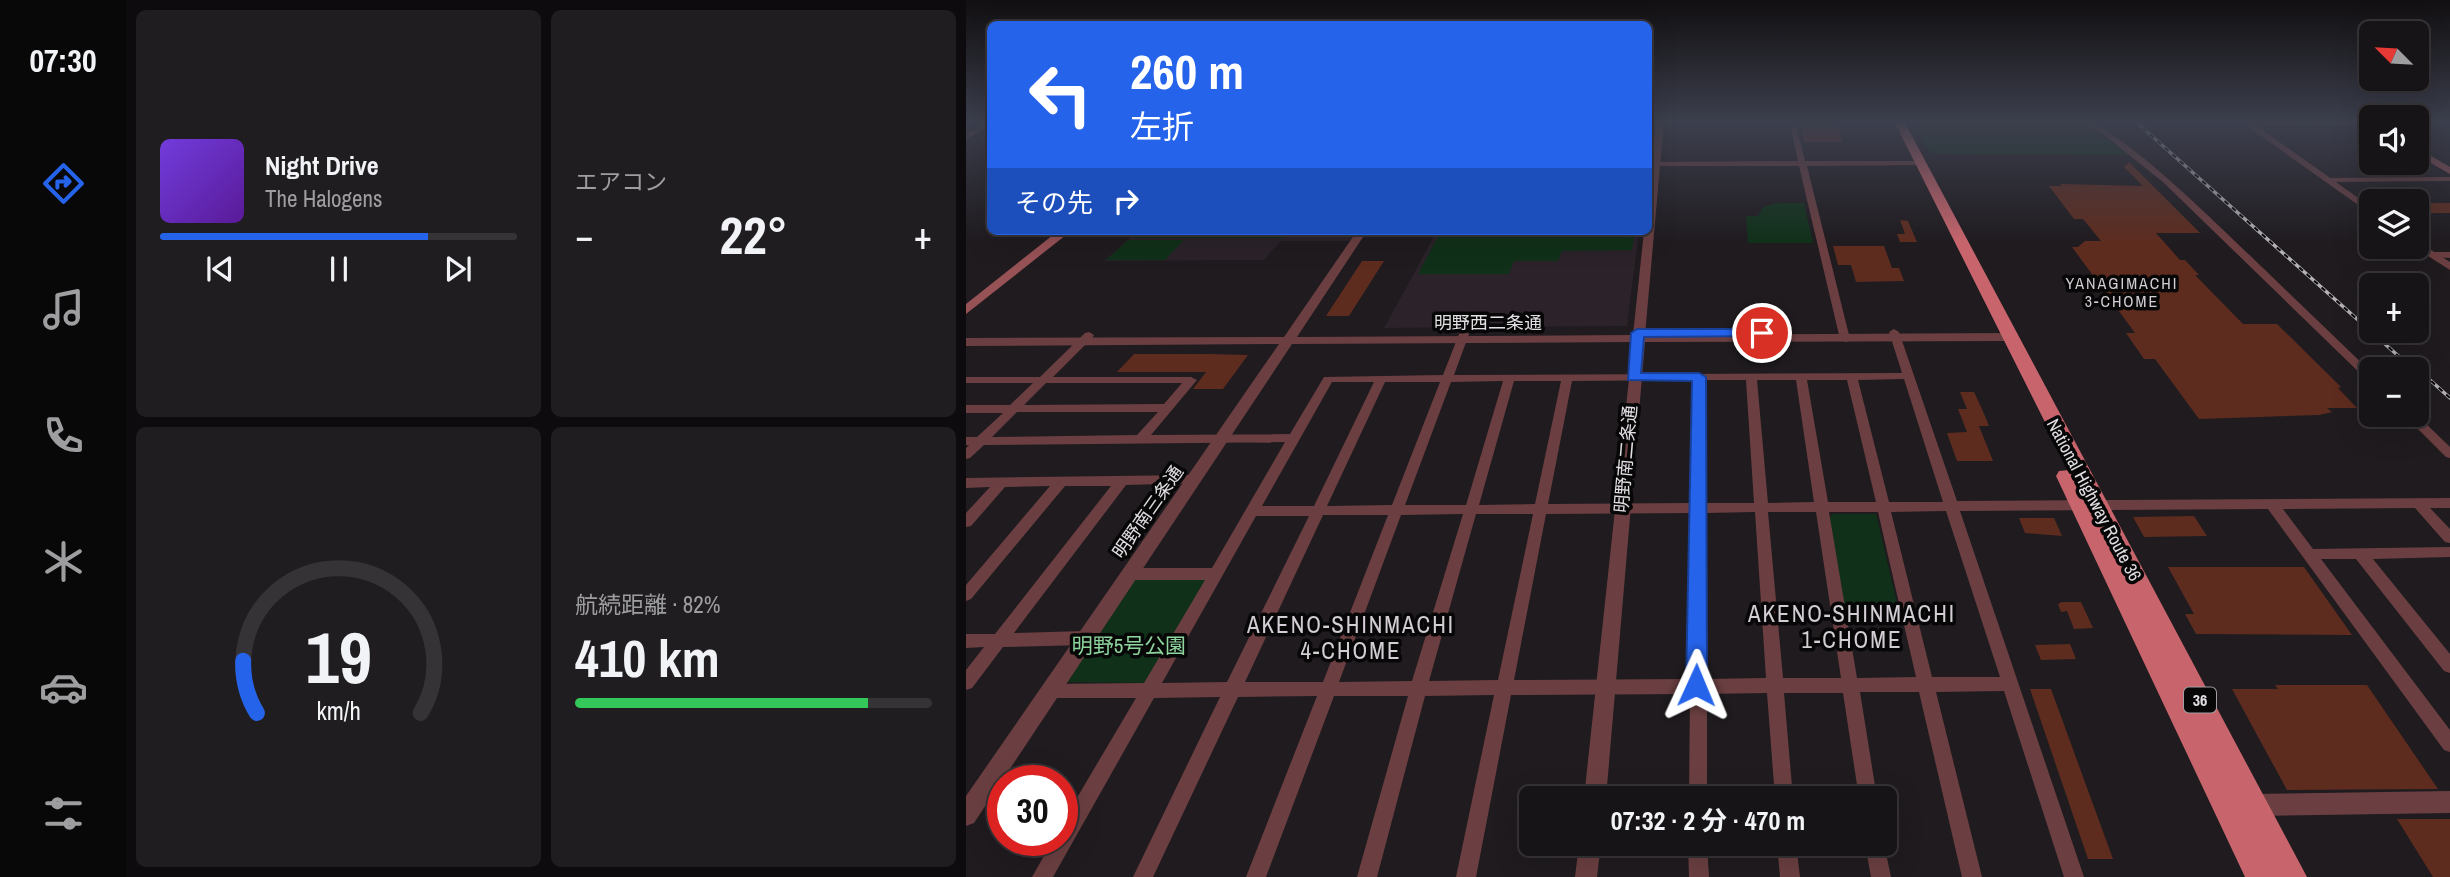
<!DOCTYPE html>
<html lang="ja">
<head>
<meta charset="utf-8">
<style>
	:root { --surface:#171417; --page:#201d20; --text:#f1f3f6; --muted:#9e9ea1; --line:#363336; --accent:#2563eb }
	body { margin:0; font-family:"Archivo Narrow","Noto Sans JP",sans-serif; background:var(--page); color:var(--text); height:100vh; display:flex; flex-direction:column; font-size:26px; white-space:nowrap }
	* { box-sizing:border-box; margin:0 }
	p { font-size:23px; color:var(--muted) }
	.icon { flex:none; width:38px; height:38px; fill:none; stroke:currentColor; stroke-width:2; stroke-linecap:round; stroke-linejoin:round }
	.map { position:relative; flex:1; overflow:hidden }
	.sheet { display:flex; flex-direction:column; gap:10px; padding:10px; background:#0d0b0d; width:840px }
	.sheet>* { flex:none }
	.guide { position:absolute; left:21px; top:21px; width:665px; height:214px; border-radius:10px; box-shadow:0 7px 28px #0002,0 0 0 2px var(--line); background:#2563eb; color:#fff; overflow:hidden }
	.needle { width:46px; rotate:294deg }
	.controls { position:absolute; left:1393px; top:21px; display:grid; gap:14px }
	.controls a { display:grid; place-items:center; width:70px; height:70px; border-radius:10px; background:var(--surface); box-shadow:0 7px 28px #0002,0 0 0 2px var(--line); font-size:35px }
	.speed { position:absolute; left:21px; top:765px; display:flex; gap:14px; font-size:35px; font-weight:700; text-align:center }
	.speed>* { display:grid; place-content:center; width:91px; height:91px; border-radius:50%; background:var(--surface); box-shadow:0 7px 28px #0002,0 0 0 2px var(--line); line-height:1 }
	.speed .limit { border:10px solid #d22; background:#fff; color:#111 }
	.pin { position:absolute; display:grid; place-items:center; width:60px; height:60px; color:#fff; margin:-30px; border:4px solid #fff; border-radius:50%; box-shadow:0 2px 7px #0007 }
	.me { position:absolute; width:77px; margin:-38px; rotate:1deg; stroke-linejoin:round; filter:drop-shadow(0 0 5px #0008) }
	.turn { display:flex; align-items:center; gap:24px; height:147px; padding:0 28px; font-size:32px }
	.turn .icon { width:91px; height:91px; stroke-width:2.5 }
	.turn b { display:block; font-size:49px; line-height:60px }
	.then { display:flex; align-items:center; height:66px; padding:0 28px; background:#0003; gap:14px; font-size:26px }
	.big { font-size:52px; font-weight:700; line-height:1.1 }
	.sheet .card { flex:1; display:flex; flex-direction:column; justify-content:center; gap:10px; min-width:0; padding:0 24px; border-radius:10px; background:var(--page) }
	.sheet .dial { align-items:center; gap:0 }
	.dial svg { height:182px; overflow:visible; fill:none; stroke:var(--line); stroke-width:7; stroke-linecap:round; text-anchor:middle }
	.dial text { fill:var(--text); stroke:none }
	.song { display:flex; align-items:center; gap:21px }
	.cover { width:84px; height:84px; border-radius:10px; background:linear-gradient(135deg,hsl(260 70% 55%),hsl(270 70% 35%)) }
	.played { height:7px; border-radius:4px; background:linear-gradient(90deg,var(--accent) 75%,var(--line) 75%) }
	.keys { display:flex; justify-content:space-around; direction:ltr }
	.heat { display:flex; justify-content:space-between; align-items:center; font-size:38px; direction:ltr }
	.charge { height:10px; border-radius:5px; background:linear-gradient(90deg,#34c759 82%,var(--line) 0) }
	.sheet .tiles { flex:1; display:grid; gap:10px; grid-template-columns:repeat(2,1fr) }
	.trip { position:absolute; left:553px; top:786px; width:378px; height:70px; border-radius:10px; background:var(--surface); box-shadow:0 7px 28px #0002,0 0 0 2px var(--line); font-weight:700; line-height:70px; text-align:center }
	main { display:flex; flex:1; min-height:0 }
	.tab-bar { display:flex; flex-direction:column; width:126px; justify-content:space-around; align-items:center; background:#090809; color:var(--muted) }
	.tab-bar .icon { width:49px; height:49px }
	.tab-bar .active { color:var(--accent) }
	.tab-bar b { font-size:32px; color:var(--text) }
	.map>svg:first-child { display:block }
	.built { fill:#2b222a }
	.green { fill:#103019 }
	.building { fill:#5e2c1f }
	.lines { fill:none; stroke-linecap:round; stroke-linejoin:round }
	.minor { fill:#6b3f41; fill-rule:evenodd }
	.tertiary { fill:#6b3f41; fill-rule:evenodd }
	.secondary { fill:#975256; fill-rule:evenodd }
	.trunk { fill:#c8656c; fill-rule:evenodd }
	.rail-casing { stroke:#b5b2b5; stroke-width:3.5 }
	.rail { stroke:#080708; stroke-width:2; stroke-dasharray:5; stroke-linecap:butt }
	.route { fill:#2563eb; stroke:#184099; stroke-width:2 }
	.labels { text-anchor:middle; stroke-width:7; stroke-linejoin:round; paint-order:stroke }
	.far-neighbourhood-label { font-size:16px; letter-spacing:2px; fill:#d3ced3; stroke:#080708 }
	.shield { fill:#080708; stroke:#a19ea1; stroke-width:2 }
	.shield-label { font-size:16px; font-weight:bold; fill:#e2dfe2 }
	.street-label { font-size:18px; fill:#e2dfe2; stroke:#080708 }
	.near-park-label { font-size:21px; fill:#8dd59d; stroke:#080708 }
	.near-neighbourhood-label { font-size:23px; letter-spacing:2px; fill:#d3ced3; stroke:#080708 }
</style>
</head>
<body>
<main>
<nav class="tab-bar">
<b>07:30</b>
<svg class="icon active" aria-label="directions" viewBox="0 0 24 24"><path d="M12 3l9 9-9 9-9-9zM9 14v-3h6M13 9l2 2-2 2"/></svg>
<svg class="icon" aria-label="music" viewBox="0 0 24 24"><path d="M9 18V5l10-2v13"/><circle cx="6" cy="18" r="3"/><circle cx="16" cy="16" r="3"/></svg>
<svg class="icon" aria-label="phone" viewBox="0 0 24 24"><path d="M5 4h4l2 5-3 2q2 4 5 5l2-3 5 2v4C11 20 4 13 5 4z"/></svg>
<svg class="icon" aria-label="climate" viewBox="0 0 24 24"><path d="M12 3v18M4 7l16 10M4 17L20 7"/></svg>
<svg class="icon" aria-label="car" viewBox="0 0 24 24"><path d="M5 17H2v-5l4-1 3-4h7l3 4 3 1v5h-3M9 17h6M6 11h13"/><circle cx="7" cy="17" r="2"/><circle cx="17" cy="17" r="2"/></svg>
<svg class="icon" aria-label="filters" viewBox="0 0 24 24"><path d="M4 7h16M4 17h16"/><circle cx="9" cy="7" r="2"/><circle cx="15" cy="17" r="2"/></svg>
</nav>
<section class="sheet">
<div class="tiles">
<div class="card">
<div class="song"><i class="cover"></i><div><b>Night Drive</b><p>The Halogens</p></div></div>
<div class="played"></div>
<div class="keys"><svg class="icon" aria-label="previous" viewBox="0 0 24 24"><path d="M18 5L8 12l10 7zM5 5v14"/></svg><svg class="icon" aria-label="pause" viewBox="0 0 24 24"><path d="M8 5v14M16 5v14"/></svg><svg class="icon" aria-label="next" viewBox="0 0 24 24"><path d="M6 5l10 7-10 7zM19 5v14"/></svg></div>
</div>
<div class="card"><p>エアコン</p>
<div class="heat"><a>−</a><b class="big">22°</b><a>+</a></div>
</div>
<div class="card dial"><svg viewBox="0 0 100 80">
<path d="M14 69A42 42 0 1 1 86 69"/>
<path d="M14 69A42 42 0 0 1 8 46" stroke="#2563eb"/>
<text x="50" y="56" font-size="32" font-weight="700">19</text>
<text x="50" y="72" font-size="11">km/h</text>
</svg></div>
<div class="card"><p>航続距離 · 82%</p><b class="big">410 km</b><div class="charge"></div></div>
</div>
</section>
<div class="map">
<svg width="1484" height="877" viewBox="0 0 1484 877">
	<rect width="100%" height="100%" fill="#1f1b1f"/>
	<path class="built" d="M 171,231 L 391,231 L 384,241 L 315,241 L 298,260 L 138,261 Z
		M 471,231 L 673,231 L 661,326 L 418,328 Z"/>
	<path class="green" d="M 947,121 L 1113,121 L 1164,155 L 967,154 L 960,147 Z
		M 812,203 L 838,203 L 847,243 L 782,243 L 780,216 L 792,216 L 797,207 Z
		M 174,231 L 323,231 L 318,238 L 167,238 Z
		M 475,231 L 669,231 L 666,250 L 596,251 L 592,261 L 548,261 L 543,274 L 452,274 Z
		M 162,240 L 218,240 L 199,260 L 140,260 Z
		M 867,514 L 910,514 L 935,620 L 883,621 L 878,618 L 864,517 Z
		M 244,576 L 183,683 L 96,682 L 165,577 Z"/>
	<path class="building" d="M 834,125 L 871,125 L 876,142 L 838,142 Z
		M 1163,162 L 1234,233 L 1190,233 L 1214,260 L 1219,260 L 1233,275 L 1229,275 L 1277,324 L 1311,324 L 1375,387 L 1372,388 L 1391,408 L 1361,408 L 1366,412 L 1353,415 L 1233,419 L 1189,359 L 1178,359 L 1160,333 L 1169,333 L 1106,247 L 1112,247 L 1119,241 L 1135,241 L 1117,219 L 1108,219 L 1083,186 L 1096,186 L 1094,184 L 1177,186 L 1158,167 Z
		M 1451,203 L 1484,203 L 1484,213 L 1455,213 L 1451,210 Z
		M 934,220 L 942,221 L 951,242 L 934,242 L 931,234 L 939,234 Z
		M 867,246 L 918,246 L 926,268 L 933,268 L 938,281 L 890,282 L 885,265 L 872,265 Z
		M 396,261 L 418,261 L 383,316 L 360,316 Z
		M 168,354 L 244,354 L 282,355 L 257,389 L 227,389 L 240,372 L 151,372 Z
		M 994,392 L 1008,392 L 1016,409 L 1023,426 L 1013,426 L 1027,461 L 991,461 L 981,433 L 1001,432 L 992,409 L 1001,409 Z
		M 1228,516 L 1241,536 L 1178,537 L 1167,517 Z
		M 1053,518 L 1088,518 L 1096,536 L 1059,533 Z
		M 1202,567 L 1338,567 L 1386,635 L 1230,634 L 1219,614 L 1228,614 Z
		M 1096,602 L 1115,602 L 1127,628 L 1108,629 L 1101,611 L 1095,612 L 1092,604 Z
		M 1104,644 L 1110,659 L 1075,660 L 1069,645 Z
		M 1309,685 L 1401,685 L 1472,789 L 1321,790 L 1266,689 L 1312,689 Z
		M 1064,689 L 1085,689 L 1147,859 L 1122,859 Z
		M 1431,819 L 1484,819 L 1484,877 L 1467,877 Z"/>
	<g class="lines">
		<path class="minor" d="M 823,121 L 829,121 L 839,161 L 954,161 L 958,163 L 954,165 L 841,166 L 884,339 L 883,341 L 879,342 L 874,339 L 833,166 L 682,166 L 682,162 L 832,161 Z
			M 1115,121 C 1150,121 1266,239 1297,268 C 1333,303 1369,337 1405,372 L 1405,381 L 1401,380 L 1197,182 L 1138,135 Z
			M 24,122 L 24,126 L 0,139 L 0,134 Z
			M 1484,177 L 1484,181 L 1361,182 L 1357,180 L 1361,178 Z
			M 1467,252 L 1484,252 L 1484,258 L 1464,257 L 1464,253 Z
			M 928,329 L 933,332 L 991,501 L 1484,498 L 1484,508 L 1464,508 L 1484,529 L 1484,543 L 1479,542 L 1449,508 L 1317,509 L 1347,549 L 1484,547 L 1484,557 L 1407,559 L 1484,654 L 1484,673 L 1478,671 L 1390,559 L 1355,559 L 1484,730 L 1484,752 L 1478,750 L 1302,509 L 994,511 L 1118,877 L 1098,877 L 1038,691 L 970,692 L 1016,877 L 996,877 L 953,692 L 894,692 L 911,798 L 893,798 L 877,693 L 818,693 L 827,798 L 809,798 L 801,693 L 741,694 L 741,798 L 723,798 L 724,694 L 545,695 L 510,877 L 490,877 L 528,695 L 459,696 L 411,877 L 391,877 L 442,696 L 368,696 L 300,877 L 280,877 L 351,696 L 272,697 L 187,877 L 167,877 L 254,697 L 188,698 L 87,877 L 66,877 L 87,840 L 96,840 L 96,823 L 170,698 L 83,698 L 77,696 L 75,691 L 77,686 L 83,684 L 178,683 L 239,580 L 163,580 L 158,578 L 156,574 L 158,570 L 163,568 L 246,568 L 319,442 L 18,445 L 4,458 L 0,459 L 0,448 L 3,445 L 0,445 L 0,437 L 11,437 L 37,413 L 0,413 L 0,405 L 44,405 L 67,383 L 0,383 L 0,377 L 74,377 L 119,333 L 123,332 L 128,335 L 127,337 L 87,377 L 225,377 L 231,380 L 185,435 L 324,434 L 358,377 L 477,375 L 493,334 L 498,331 L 503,334 L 488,375 L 936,373 L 923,332 ZM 938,379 L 977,502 L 923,502 L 892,380 ZM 727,380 L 726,503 L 582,504 L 606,381 ZM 739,380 L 780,380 L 788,503 L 739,503 ZM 791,380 L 830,380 L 848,502 L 802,503 ZM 841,380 L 881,380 L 910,502 L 862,502 ZM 537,381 L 500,505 L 439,505 L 485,382 ZM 548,381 L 595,381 L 569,504 L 513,505 ZM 366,382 L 408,382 L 348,506 L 296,506 ZM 419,382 L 474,382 L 426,505 L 361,506 ZM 80,383 L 216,383 L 198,404 L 58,405 ZM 51,412 L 192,412 L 171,435 L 26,437 ZM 980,511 L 1034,677 L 966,677 L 925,512 ZM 789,512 L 800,678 L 740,679 L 739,513 ZM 802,512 L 850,512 L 875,678 L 817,678 ZM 863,512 L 912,512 L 950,677 L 891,678 ZM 726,513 L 724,679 L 548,680 L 580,514 ZM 497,514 L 446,681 L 373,682 L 435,515 ZM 510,514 L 567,514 L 532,680 L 463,681 ZM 357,515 L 422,515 L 357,682 L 279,682 ZM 290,516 L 343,516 L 261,682 L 196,683 Z
			M 1438,415 L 1451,415 L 1484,447 L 1484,458 L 1480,457 Z
			M 227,475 L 232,477 L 233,480 L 232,483 L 160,485 L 48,633 L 118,631 L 124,633 L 126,638 L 124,643 L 118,645 L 37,647 L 6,688 L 0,690 L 0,670 L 18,647 L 0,648 L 0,634 L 29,634 L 145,486 L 99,486 L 5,599 L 0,601 L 0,585 L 84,486 L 39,487 L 5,526 L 0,527 L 0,513 L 24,487 L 0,488 L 0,478 Z
			M 722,844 L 741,844 L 743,877 L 723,877 Z
			M 811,844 L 830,844 L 834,877 L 814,877 Z
			M 899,844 L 918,844 L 925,877 L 905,877 Z"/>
		<path class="tertiary" d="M 690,121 L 698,121 L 679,335 L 1043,333 L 1049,337 L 1043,341 L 679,342 L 640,798 L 618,798 L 667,342 L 326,344 L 8,823 L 0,826 L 0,796 L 313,344 L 0,346 L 0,338 L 318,337 L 391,231 L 401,231 L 331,337 L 667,335 L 678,231 L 682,231 L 682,193 Z
			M 1274,121 L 1405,121 L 1403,125 L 1291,126 L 1405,207 L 1405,214 Z
			M 1451,241 L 1484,262 L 1484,270 L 1448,247 L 1451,247 Z
			M 1484,791 L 1484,813 L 1285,816 L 1277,812 L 1274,805 L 1277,798 L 1285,794 Z
			M 613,844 L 635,844 L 631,877 L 609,877 Z"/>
		<path class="secondary" d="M 1395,121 L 1405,121 L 1405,128 Z
			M 1451,148 L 1484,167 L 1484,174 L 1451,155 Z
			M 92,231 L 105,231 L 0,314 L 0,304 Z"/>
		<path class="trunk" d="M 928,121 L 938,121 L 1341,877 L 1279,877 L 1090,476 L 1093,471 L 1103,470 Z"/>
		<defs>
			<path id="rail" d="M 1169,121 L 1447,369
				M 1443,361 L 1484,398"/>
		</defs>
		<use href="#rail" class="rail-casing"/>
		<use href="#rail" class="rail"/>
	</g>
	<linearGradient id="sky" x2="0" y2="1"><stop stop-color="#110f11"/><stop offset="0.5" stop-color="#3c3f4d"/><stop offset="1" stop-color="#3c3f4d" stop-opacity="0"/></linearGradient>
	<rect width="1484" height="244" fill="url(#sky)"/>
	<path class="route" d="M 796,329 L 802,333 L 800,336 L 678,337 L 675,373 L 733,373 L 740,377 L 741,685 L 738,692 L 730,695 L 723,692 L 720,685 L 726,381 L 662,380 L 665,333 L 671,329 Z"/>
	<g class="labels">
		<g class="far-neighbourhood-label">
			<text x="1156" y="289">YANAGIMACHI<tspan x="1156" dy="18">3-CHOME</tspan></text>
		</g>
		<rect class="shield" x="1218" y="687.5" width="32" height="25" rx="5"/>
		<g class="shield-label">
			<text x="1234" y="706">36</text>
		</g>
		<g class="street-label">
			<text x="522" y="329">明野西二条通</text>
			<text transform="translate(660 459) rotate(-85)" y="6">明野南二条通</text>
			<text transform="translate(1128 500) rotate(62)" y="6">National Highway Route 36</text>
			<text transform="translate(182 512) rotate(-55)" y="6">明野南三条通</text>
		</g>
		<g class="near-park-label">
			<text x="163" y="653">明野5号公園</text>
		</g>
		<g class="near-neighbourhood-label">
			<text x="886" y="622">AKENO-SHINMACHI<tspan x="886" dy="26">1-CHOME</tspan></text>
			<text x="385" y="633">AKENO-SHINMACHI<tspan x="385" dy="26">4-CHOME</tspan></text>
		</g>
	</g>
</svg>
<div class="controls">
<a><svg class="needle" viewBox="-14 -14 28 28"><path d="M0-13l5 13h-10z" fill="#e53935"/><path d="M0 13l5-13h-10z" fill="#9e9ea1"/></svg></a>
<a><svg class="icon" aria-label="sound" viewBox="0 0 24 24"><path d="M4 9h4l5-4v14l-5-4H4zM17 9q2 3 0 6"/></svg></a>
<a><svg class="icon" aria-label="layers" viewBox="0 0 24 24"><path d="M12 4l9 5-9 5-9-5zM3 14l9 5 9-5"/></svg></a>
<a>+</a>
<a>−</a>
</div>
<div class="speed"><div class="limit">30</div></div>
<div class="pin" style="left:796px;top:333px;background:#d93025"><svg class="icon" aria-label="arrive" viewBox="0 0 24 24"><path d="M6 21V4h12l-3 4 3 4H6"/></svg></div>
<svg class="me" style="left:730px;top:685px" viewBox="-20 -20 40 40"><path d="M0-17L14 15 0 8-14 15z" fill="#2563eb" stroke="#fff" stroke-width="4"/></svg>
<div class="trip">07:32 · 2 分 · 470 m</div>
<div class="guide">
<div class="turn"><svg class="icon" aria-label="left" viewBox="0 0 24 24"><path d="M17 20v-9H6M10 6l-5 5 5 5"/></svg><div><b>260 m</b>左折</div></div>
<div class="then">その先<svg class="icon" aria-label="right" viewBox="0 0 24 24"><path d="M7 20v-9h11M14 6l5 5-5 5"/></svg></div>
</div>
</div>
</main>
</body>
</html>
